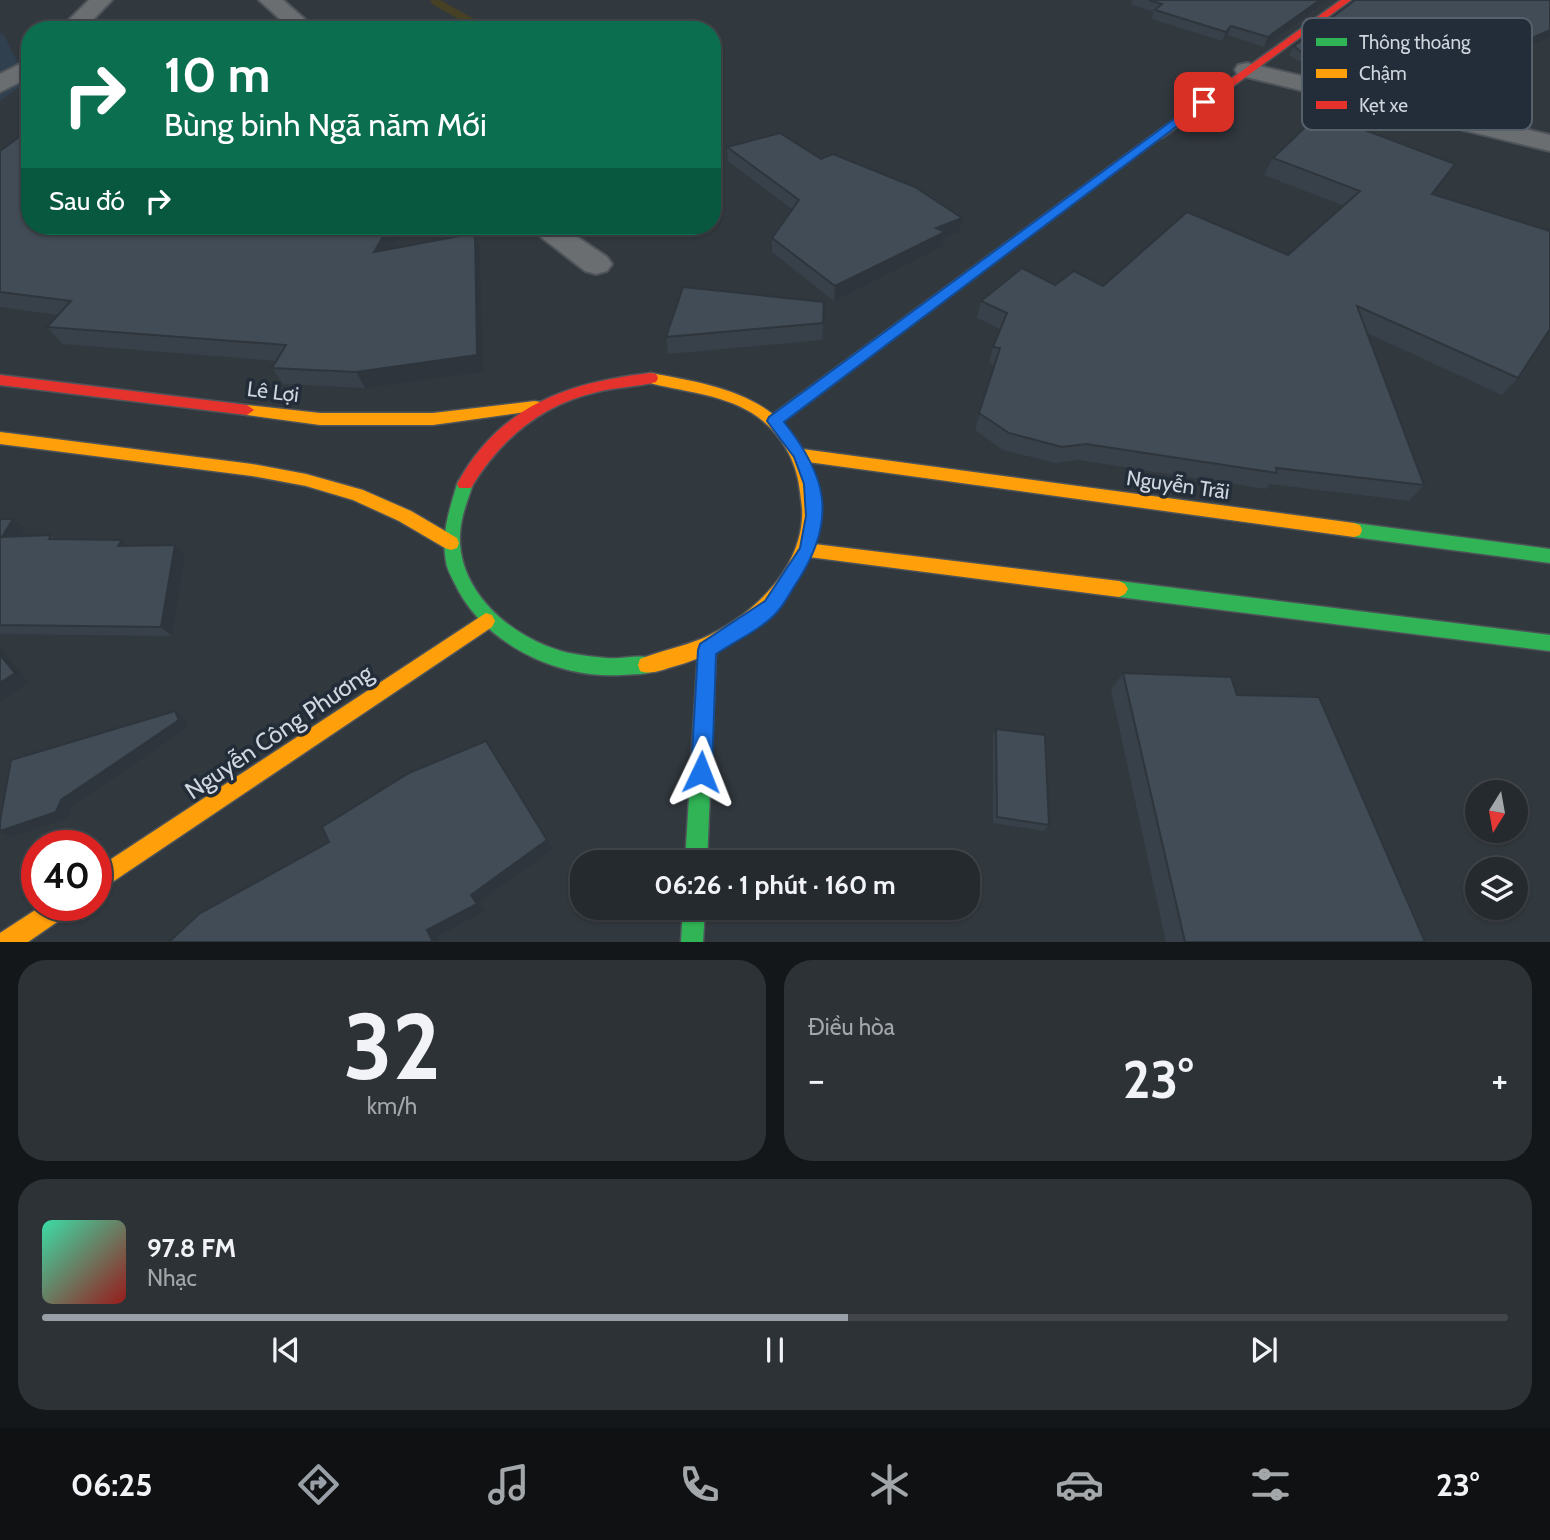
<!DOCTYPE html>
<html lang="vi">
<head>
<meta charset="utf-8">
<style>
	:root { --surface:#252a2e; --page:#2d3236; --text:#f1f3f6; --muted:#a3a7aa; --line:#42464a; --accent:#989fa6 }
	body { margin:0; font-family:Cabin,sans-serif; background:var(--page); color:var(--text); height:100vh; display:flex; flex-direction:column; font-size:26px; white-space:nowrap }
	* { box-sizing:border-box; margin:0 }
	p { font-size:23px; color:var(--muted) }
	.icon { flex:none; width:38px; height:38px; fill:none; stroke:currentColor; stroke-width:2; stroke-linecap:round; stroke-linejoin:round }
	.map { position:relative; height:942px; overflow:hidden }
	.sheet { display:flex; flex-direction:column; gap:18px; padding:18px; background:#141719; flex:1 }
	.sheet>* { flex:none }
	.banner { position:absolute; left:21px; top:21px; width:700px; height:214px; border-radius:28px; box-shadow:0 2px 5px #0004,0 0 0 2px var(--line); background:#0b6e4f; color:#fff; overflow:hidden }
	.needle { width:46px; rotate:191deg }
	.buttons { position:absolute; left:1465px; top:780px; display:grid; gap:14px }
	.buttons a { display:grid; place-items:center; width:63px; height:63px; border-radius:50%; background:var(--surface); box-shadow:0 2px 5px #0004,0 0 0 2px var(--line); font-size:35px }
	.speed { position:absolute; left:21px; top:830px; display:flex; gap:14px; font-size:35px; font-weight:700; text-align:center }
	.speed>* { display:grid; place-content:center; width:91px; height:91px; border-radius:50%; background:var(--surface); box-shadow:0 2px 5px #0004,0 0 0 2px var(--line); line-height:1 }
	.speed .limit { border:10px solid #d22; background:#fff; color:#111 }
	.pin { position:absolute; display:grid; place-items:center; width:60px; height:60px; color:#fff; margin:-30px; border-radius:14px; box-shadow:0 4px 10px #0006 }
	.me { position:absolute; width:77px; margin:-38px; rotate:2deg; stroke-linejoin:round; filter:drop-shadow(0 0 5px #0008) }
	.turn { display:flex; align-items:center; gap:24px; height:147px; padding:0 28px; font-size:32px }
	.turn .icon { width:91px; height:91px; stroke-width:2.5 }
	.turn b { display:block; font-size:49px; line-height:60px }
	.then { display:flex; align-items:center; height:66px; padding:0 28px; background:#0003; gap:14px; font-size:26px }
	.big { font-size:52px; font-weight:700; line-height:1.1 }
	.sheet .card { flex:1; display:flex; flex-direction:column; justify-content:center; gap:10px; min-width:0; padding:0 24px; border-radius:28px; background:var(--page) }
	.sheet .dial { align-items:center; gap:0 }
	.dial b { font-size:91px; line-height:1 }
	.song { display:flex; align-items:center; gap:21px }
	.cover { width:84px; height:84px; border-radius:10px; background:linear-gradient(135deg,hsl(160 70% 55%),hsl(0 70% 35%)) }
	.played { height:7px; border-radius:4px; background:linear-gradient(90deg,var(--accent) 55%,var(--line) 55%) }
	.keys { display:flex; justify-content:space-around; direction:ltr }
	.heat { display:flex; justify-content:space-between; align-items:center; font-size:38px; direction:ltr }
	.sheet .tiles { flex:1; display:grid; gap:18px; grid-template-columns:1fr 1fr }
	.card:last-child { grid-column:span 2 }
	.trip { position:absolute; left:570px; top:850px; width:410px; height:70px; border-radius:28px; background:var(--surface); box-shadow:0 2px 5px #0004,0 0 0 2px var(--line); font-weight:700; line-height:70px; text-align:center }
	.tab-bar { display:flex; height:112px; justify-content:space-around; align-items:center; background:#0f1112; color:var(--muted) }
	.tab-bar .icon { width:49px; height:49px }
	.tab-bar .selected { color:var(--accent) }
	.tab-bar b { font-size:32px; color:var(--text) }
	.map>svg:first-child { display:block }
	.built { fill:#31404f }
	.green { fill:#464024 }
	.lines { fill:none; stroke-linecap:round; stroke-linejoin:round }
	.street-casing { stroke:#4e545a; stroke-width:4 }
	.fast-casing { stroke:#4e545a; stroke-width:3 }
	.slow-casing { stroke:#4e545a; stroke-width:3 }
	.jam-casing { stroke:#4e545a; stroke-width:3 }
	.street { fill:#6b6e71; fill-rule:evenodd }
	.fast { fill:#30b455; fill-rule:evenodd }
	.slow { fill:#ff9f0a; fill-rule:evenodd }
	.jam { fill:#e5322d; fill-rule:evenodd }
	.wall { fill:#38414a }
	.shaded-wall { fill:#2e353c }
	.building { fill:#414c56; stroke:#2e353c; stroke-width:2 }
	.route { fill:#1a73e8; stroke:#114b97; stroke-width:2 }
	.labels { text-anchor:middle; stroke-width:7; stroke-linejoin:round; paint-order:stroke }
	.street-label { font-size:21px; fill:#cfd6de; stroke:#222d39 }
	.near-street-label { font-size:24px; fill:#cfd6de; stroke:#222d39 }
	.key { fill:#222d39; stroke:#56606b; stroke-width:2 }
	.key-label { font-size:19px; fill:#cfd6de }
</style>
</head>
<body>
<div class="map">
<svg width="1550" height="942" viewBox="0 0 1550 942">
	<rect width="100%" height="100%" fill="#31383e"/>
	<path class="built" d="M 0,33 L 4,35 L 27,82 L 0,101 Z"/>
	<path class="green" d="M 430,0 L 440,0 L 478,21 L 521,30 L 471,26 L 432,4 Z"/>
	<g class="lines">
		<defs>
			<path id="street" d="M 89,0 L 112,0 L 83,30 L 59,30 Z
				M 259,0 L 283,0 L 317,30 L 292,30 Z
				M 30,59 L 30,77 L 0,92 L 0,74 Z
				M 1247,63 L 1550,135 L 1550,151 L 1238,75 L 1235,70 L 1238,65 Z
				M 527,226 L 561,226 L 607,257 L 612,264 L 607,271 L 596,274 L 585,271 Z"/>
			<path id="fast" d="M 1154,134 L 1163,136 L 779,425 L 769,425 L 766,421 L 769,417 Z
				M 465,478 L 471,480 L 473,484 C 469,497 463,511 461,525 C 451,588 512,640 569,653 C 580,655 594,657 606,658 C 621,660 639,653 654,659 L 656,665 L 654,671 C 644,675 633,674 622,675 C 556,679 482,643 454,582 C 451,576 447,569 446,562 C 441,534 449,511 457,484 L 459,480 Z
				M 1354,523 L 1550,549 L 1550,563 L 1354,537 L 1348,535 L 1346,530 L 1348,525 Z
				M 1119,581 L 1550,635 L 1550,651 L 1119,597 L 1113,594 L 1110,589 L 1113,584 Z
				M 707,642 L 714,644 L 716,650 L 707,863 L 685,863 L 698,650 L 700,644 Z
				M 683,908 L 705,908 L 703,942 L 681,942 Z"/>
			<path id="slow" d="M 651,373 C 709,384 772,393 802,449 L 1354,523 L 1360,525 L 1362,530 L 1360,535 L 1354,537 L 808,462 C 819,489 819,516 814,544 L 1119,581 L 1125,584 L 1128,589 L 1125,594 L 1119,597 L 809,557 C 781,612 732,651 672,667 C 662,670 651,675 640,671 L 638,665 L 640,659 C 660,651 681,647 701,639 C 749,618 798,574 802,519 C 803,510 801,501 800,492 C 797,460 780,431 752,413 C 719,393 682,392 646,382 L 644,378 L 646,374 Z
				M 535,401 L 540,402 L 542,406 L 540,410 L 433,425 L 320,425 L 247,415 L 240,410 L 247,405 L 320,413 L 433,413 Z
				M 0,432 L 252,464 L 306,474 L 363,490 L 411,511 L 457,538 L 459,543 L 457,548 L 451,550 L 445,548 L 399,521 L 353,500 L 306,486 L 252,476 L 0,444 Z
				M 486,613 L 492,615 L 495,621 L 492,627 L 96,893 L 96,869 Z
				M 43,905 L 73,905 L 70,913 L 28,942 L 0,942 L 0,933 Z"/>
			<path id="jam" d="M 1341,0 L 1351,0 L 1162,138 L 1154,138 L 1154,134 Z
				M 651,373 L 656,374 L 658,378 L 656,382 C 637,387 616,387 597,392 C 540,405 500,440 471,488 L 459,488 L 457,484 C 499,406 568,382 651,373 Z
				M 0,375 L 247,405 L 254,410 L 247,415 L 0,385 Z"/>
		</defs>
		<use href="#street" class="street-casing"/>
		<use href="#fast" class="fast-casing"/>
		<use href="#slow" class="slow-casing"/>
		<use href="#jam" class="jam-casing"/>
		<use href="#street" class="street"/>
		<use href="#fast" class="fast"/>
		<use href="#slow" class="slow"/>
		<use href="#jam" class="jam"/>
	</g>
	<path class="wall" d="M 1132,0 L 1328,0 L 1264,47 L 1228,35 L 1222,41 L 1152,19 L 1154,12 L 1131,4 Z
		M 1550,0 L 1421,94 L 1296,60 L 1289,55 L 1294,46 Z
		M 727,147 L 821,159 L 959,232 L 944,238 L 943,246 L 834,301 L 772,252 L 772,238 L 792,209 L 728,161 Z
		M 0,151 L 30,226 L 398,226 L 401,233 L 392,248 L 480,250 L 483,372 L 365,388 L 283,384 L 272,368 L 277,361 L 62,344 L 47,327 L 59,315 L 0,307 Z
		M 1273,158 L 1444,181 L 1433,195 L 1518,378 L 1502,395 L 1367,333 L 1424,485 L 1409,501 L 1269,484 L 1266,489 L 1079,460 L 1056,463 L 1003,450 L 975,430 L 994,365 L 989,363 L 993,347 L 1000,329 L 977,318 L 981,301 L 1055,285 L 1103,286 L 1288,255 L 1344,206 L 1264,175 Z
		M 823,323 L 822,340 L 668,354 L 666,337 Z
		M 0,519 L 25,529 L 21,536 L 51,535 L 56,539 L 128,546 L 185,555 L 172,636 L 0,634 Z
		M 1123,673 L 1237,695 L 1425,942 L 1166,942 L 1111,690 Z
		M 996,729 L 1049,825 L 1044,831 L 993,823 L 993,735 Z"/>
	<path class="shaded-wall" d="M 1320,0 L 1328,0 L 1264,47 L 1268,37 Z
		M 1231,26 L 1228,35 L 1222,41 L 1226,32 Z
		M 1550,30 L 1550,37 L 1421,94 L 1427,85 Z
		M 1455,164 L 1444,181 L 1420,211 L 1432,194 Z
		M 30,191 L 30,208 L 22,198 Z
		M 962,218 L 959,232 L 944,238 L 943,246 L 834,301 L 835,286 L 936,228 Z
		M 389,226 L 398,226 L 401,233 L 381,268 L 374,252 Z
		M 475,233 L 480,250 L 483,372 L 365,388 L 356,372 Z
		M 13,519 L 25,529 L 14,547 L 2,537 Z
		M 122,540 L 132,550 L 118,546 Z
		M 175,545 L 185,555 L 172,636 L 161,627 Z
		M 0,647 L 28,682 L 0,702 Z
		M 175,711 L 184,718 L 188,727 L 72,806 L 67,818 L 11,837 L 0,832 L 0,831 Z
		M 493,751 L 553,849 L 479,902 L 485,911 L 437,936 L 439,942 L 433,942 L 427,930 L 471,895 Z"/>
	<path class="building" d="M 1149,0 L 1320,0 L 1268,37 L 1231,26 L 1226,32 L 1155,10 L 1162,4 Z
		M 1355,0 L 1550,0 L 1550,30 L 1427,85 L 1300,51 L 1294,46 Z
		M 1320,113 L 1455,164 L 1432,194 L 1550,231 L 1550,329 L 1518,378 L 1357,306 L 1424,485 L 1276,468 L 1277,473 L 1086,444 L 1062,447 L 1009,433 L 979,413 L 1000,348 L 993,347 L 1007,313 L 981,301 L 1022,268 L 1055,285 L 1074,271 L 1103,286 L 1187,212 L 1288,255 L 1360,191 L 1273,158 Z
		M 30,129 L 30,191 L 22,198 L 30,199 L 30,226 L 389,226 L 374,252 L 475,233 L 477,355 L 356,372 L 272,368 L 286,345 L 47,327 L 71,301 L 0,292 L 0,151 Z
		M 780,133 L 821,159 L 833,154 L 915,187 L 962,218 L 936,228 L 945,232 L 835,286 L 772,238 L 799,200 L 727,147 Z
		M 683,287 L 824,302 L 823,323 L 666,337 Z
		M 0,519 L 13,519 L 2,537 L 51,535 L 49,539 L 122,540 L 118,546 L 175,545 L 161,627 L 0,625 Z
		M 0,655 L 15,673 L 0,683 Z
		M 1123,673 L 1231,677 L 1237,695 L 1319,697 L 1425,942 L 1185,942 Z
		M 175,711 L 179,720 L 61,800 L 56,812 L 0,831 L 0,821 L 11,760 Z
		M 996,729 L 1045,735 L 1049,825 L 997,817 Z
		M 486,741 L 547,840 L 471,895 L 477,904 L 427,930 L 433,942 L 169,942 L 199,914 L 329,842 L 322,827 L 409,773 Z"/>
	<path class="route" d="M 1200,100 L 1209,102 L 784,422 C 827,476 837,518 799,579 C 792,589 786,602 778,611 C 764,628 735,641 716,654 L 712,772 L 709,779 L 701,782 L 694,779 L 691,772 L 698,650 L 700,644 L 765,601 L 800,548 L 806,516 L 804,484 L 794,457 L 767,421 L 769,417 Z"/>
	<g class="labels">
		<g class="street-label">
			<text transform="translate(273 392) rotate(7)" y="7">Lê Lợi</text>
			<text transform="translate(1178 485) rotate(8)" y="7">Nguyễn Trãi</text>
		</g>
		<g class="near-street-label">
			<text transform="translate(279 732) rotate(-34)" y="8">Nguyễn Công Phương</text>
		</g>
	</g>
	<rect x="1302" y="18" width="230" height="112" rx="10" class="key"/>
	<rect x="1316" y="38" width="31" height="8" fill="#30b455"/>
	<rect x="1316" y="69" width="31" height="9" fill="#ff9f0a"/>
	<rect x="1316" y="101" width="31" height="8" fill="#e5322d"/>
	<g class="key-label">
		<text x="1359" y="49">Thông thoáng</text>
		<text x="1359" y="80">Chậm</text>
		<text x="1359" y="112">Kẹt xe</text>
	</g>
</svg>
<div class="buttons">
<a><svg class="needle" viewBox="-14 -14 28 28"><path d="M0-13l5 13h-10z" fill="#e53935"/><path d="M0 13l5-13h-10z" fill="#a3a7aa"/></svg></a>
<a><svg class="icon" aria-label="layers" viewBox="0 0 24 24"><path d="M12 4l9 5-9 5-9-5zM3 14l9 5 9-5"/></svg></a>
</div>
<div class="speed"><div class="limit">40</div></div>
<div class="pin" style="left:1204px;top:102px;background:#d93025"><svg class="icon" aria-label="arrive" viewBox="0 0 24 24"><path d="M6 21V4h12l-3 4 3 4H6"/></svg></div>
<svg class="me" style="left:701px;top:772px" viewBox="-20 -20 40 40"><path d="M0-17L14 15 0 8-14 15z" fill="#1a73e8" stroke="#fff" stroke-width="4"/></svg>
<div class="trip">06:26 · 1 phút · 160 m</div>
<div class="banner">
<div class="turn"><svg class="icon" aria-label="right" viewBox="0 0 24 24"><path d="M7 20v-9h11M14 6l5 5-5 5"/></svg><div><b>10 m</b>Bùng binh Ngã năm Mới</div></div>
<div class="then">Sau đó<svg class="icon" aria-label="right" viewBox="0 0 24 24"><path d="M7 20v-9h11M14 6l5 5-5 5"/></svg></div>
</div>
</div>
<section class="sheet">
<div class="tiles">
<div class="card dial"><b>32</b><p>km/h</p></div>
<div class="card"><p>Điều hòa</p>
<div class="heat"><a>−</a><b class="big">23°</b><a>+</a></div>
</div>
<div class="card">
<div class="song"><i class="cover"></i><div><b>97.8 FM</b><p>Nhạc</p></div></div>
<div class="played"></div>
<div class="keys"><svg class="icon" aria-label="previous" viewBox="0 0 24 24"><path d="M18 5L8 12l10 7zM5 5v14"/></svg><svg class="icon" aria-label="pause" viewBox="0 0 24 24"><path d="M8 5v14M16 5v14"/></svg><svg class="icon" aria-label="next" viewBox="0 0 24 24"><path d="M6 5l10 7-10 7zM19 5v14"/></svg></div>
</div>
</div>
</section>
<nav class="tab-bar">
<b>06:25</b>
<svg class="icon selected" aria-label="directions" viewBox="0 0 24 24"><path d="M12 3l9 9-9 9-9-9zM9 14v-3h6M13 9l2 2-2 2"/></svg>
<svg class="icon" aria-label="music" viewBox="0 0 24 24"><path d="M9 18V5l10-2v13"/><circle cx="6" cy="18" r="3"/><circle cx="16" cy="16" r="3"/></svg>
<svg class="icon" aria-label="phone" viewBox="0 0 24 24"><path d="M5 4h4l2 5-3 2q2 4 5 5l2-3 5 2v4C11 20 4 13 5 4z"/></svg>
<svg class="icon" aria-label="climate" viewBox="0 0 24 24"><path d="M12 3v18M4 7l16 10M4 17L20 7"/></svg>
<svg class="icon" aria-label="car" viewBox="0 0 24 24"><path d="M5 17H2v-5l4-1 3-4h7l3 4 3 1v5h-3M9 17h6M6 11h13"/><circle cx="7" cy="17" r="2"/><circle cx="17" cy="17" r="2"/></svg>
<svg class="icon" aria-label="filters" viewBox="0 0 24 24"><path d="M4 7h16M4 17h16"/><circle cx="9" cy="7" r="2"/><circle cx="15" cy="17" r="2"/></svg>
<b>23°</b>
</nav>
</body>
</html>
